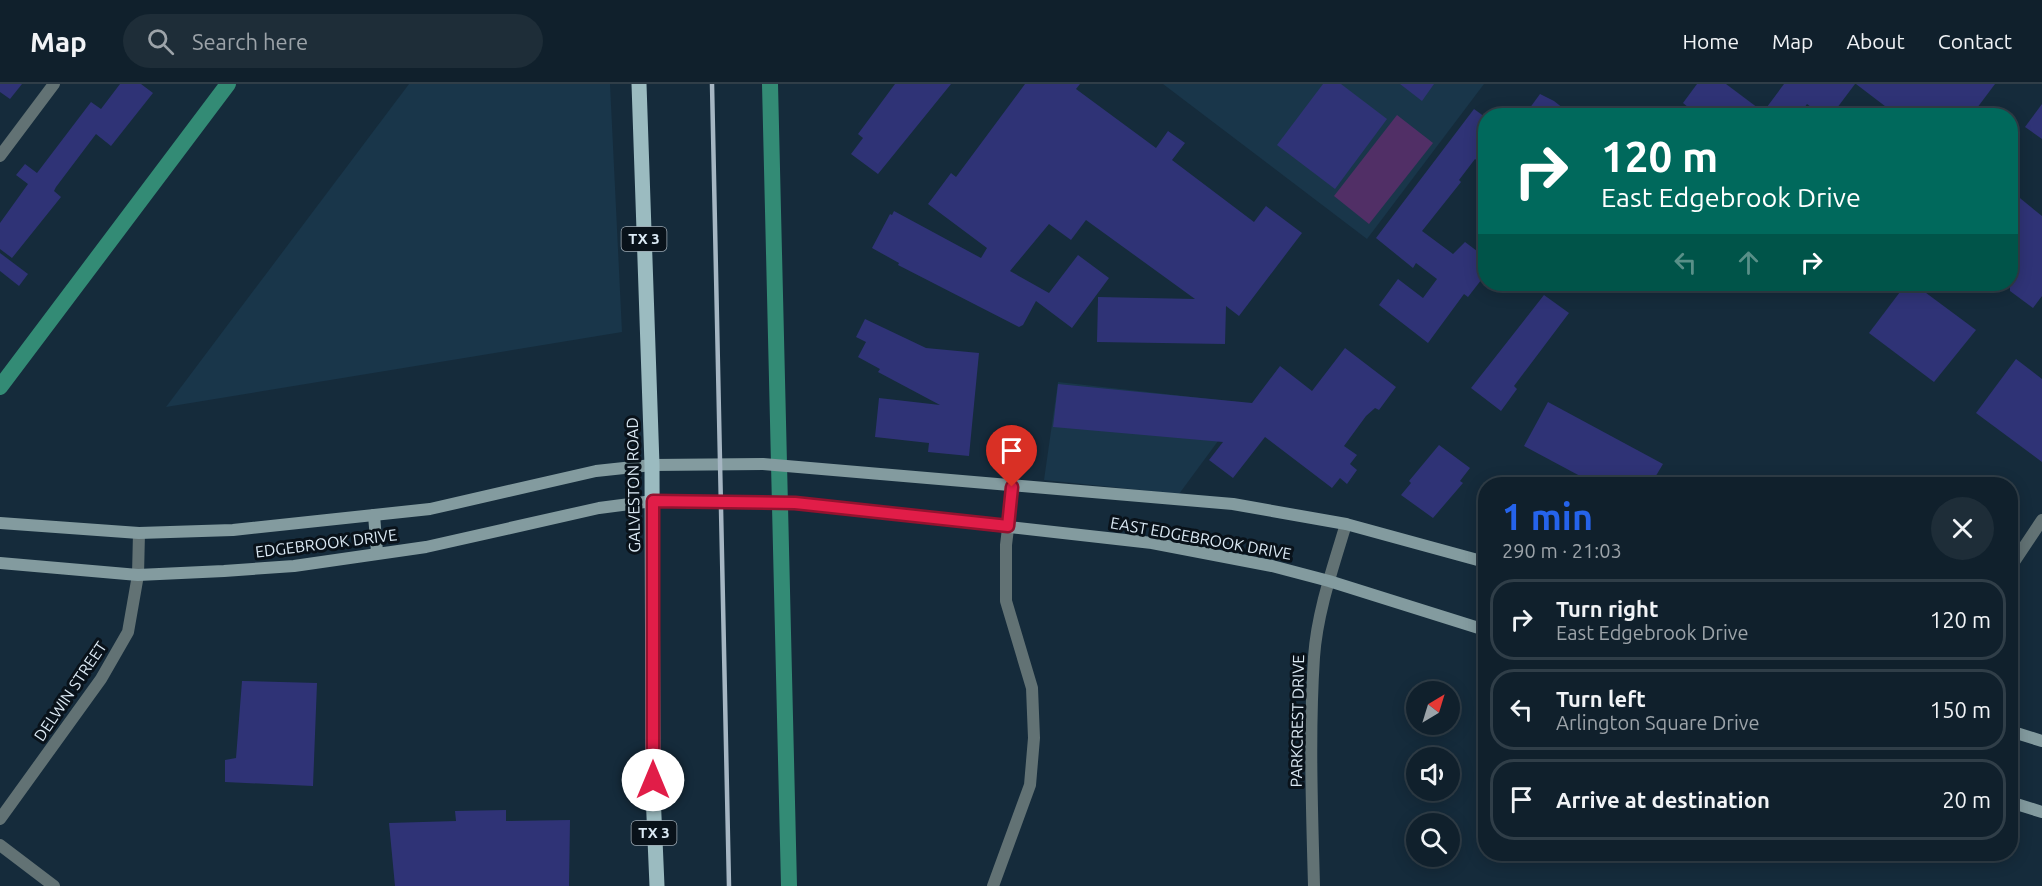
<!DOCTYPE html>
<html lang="en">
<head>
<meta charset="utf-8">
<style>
  body { margin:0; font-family:Ubuntu,sans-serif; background:#1e2d38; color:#f1f3f6; height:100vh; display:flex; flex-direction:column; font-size:22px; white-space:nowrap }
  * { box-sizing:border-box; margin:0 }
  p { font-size:20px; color:#9ca3a9 }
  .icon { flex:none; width:33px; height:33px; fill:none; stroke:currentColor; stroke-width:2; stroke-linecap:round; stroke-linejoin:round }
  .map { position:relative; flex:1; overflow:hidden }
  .sheet { position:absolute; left:1478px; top:393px; width:540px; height:384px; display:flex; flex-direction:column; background:#10202c; border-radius:24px; box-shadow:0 3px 15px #0003,0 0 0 2px #303e48 }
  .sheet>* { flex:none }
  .hud { position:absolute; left:1478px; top:24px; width:540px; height:183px; border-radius:24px; box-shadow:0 3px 15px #0003,0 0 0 2px #303e48; background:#00695c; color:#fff; overflow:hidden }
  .needle { width:39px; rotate:38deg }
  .tools { position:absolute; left:1406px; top:597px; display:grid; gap:12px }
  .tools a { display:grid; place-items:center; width:54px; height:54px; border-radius:50%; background:#10202c; box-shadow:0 3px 15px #0003,0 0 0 2px #303e48; font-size:30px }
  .pin { position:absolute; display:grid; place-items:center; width:51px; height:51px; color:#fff; margin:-62px -26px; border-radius:50% 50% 50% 0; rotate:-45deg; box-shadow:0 0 6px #0007 }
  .pin .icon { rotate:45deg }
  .me { position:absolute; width:66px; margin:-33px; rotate:0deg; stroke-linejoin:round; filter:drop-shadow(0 0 4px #0008) }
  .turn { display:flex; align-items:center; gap:21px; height:126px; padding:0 24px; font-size:27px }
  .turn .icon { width:78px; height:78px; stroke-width:2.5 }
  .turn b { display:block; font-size:42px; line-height:51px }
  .lanes { display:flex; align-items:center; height:57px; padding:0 24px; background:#0003; justify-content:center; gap:30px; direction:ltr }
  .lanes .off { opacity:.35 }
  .round { display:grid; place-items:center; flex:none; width:63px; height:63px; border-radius:32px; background:#1e2d38 }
  .head { display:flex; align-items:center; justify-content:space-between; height:102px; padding:0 24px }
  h1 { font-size:36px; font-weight:700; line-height:45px; color:#2563eb }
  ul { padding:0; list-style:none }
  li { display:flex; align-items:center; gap:18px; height:81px; margin:0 12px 9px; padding:0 12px; border:3px solid #303e48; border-radius:24px }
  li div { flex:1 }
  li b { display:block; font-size:22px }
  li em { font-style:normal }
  header { display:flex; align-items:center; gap:36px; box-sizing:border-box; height:84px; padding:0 30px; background:#10202c; border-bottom:2px solid #303e48 }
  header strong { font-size:28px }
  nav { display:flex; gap:33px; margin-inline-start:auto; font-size:21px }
  .search { width:420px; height:54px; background:#1e2d38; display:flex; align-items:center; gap:15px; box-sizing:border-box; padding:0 21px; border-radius:33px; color:#9ca3a9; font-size:22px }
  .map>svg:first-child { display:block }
</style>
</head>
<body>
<header>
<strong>Map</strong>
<div class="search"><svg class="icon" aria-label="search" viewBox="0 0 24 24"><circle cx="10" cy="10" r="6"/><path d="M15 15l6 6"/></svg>Search here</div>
<nav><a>Home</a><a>Map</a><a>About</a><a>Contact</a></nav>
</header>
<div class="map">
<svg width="2042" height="802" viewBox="0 0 2042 802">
  <rect width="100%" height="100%" fill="#152b3b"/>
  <g fill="#19364a">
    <polygon points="409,0 610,0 622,248 166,323"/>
    <polygon points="1163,0 1484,0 1367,155"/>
    <polygon points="1058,298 1246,319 1179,410 1044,396"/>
  </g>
  <polygon fill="#512f66" points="1397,31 1433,59 1369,140 1334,112"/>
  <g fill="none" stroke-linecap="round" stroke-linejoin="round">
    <g stroke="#338b75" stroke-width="16">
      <polyline points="770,0 789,802"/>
      <polyline points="0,303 228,0"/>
    </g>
  </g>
  <g fill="#2f3376">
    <polygon points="0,0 22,0 10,15 0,8"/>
    <polygon points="120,0 141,0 153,9 111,62 96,50 56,103 54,107 61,113 12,174 0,165 0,139 28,100 16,91 25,80 37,89 91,18 101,25"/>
    <polygon points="895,0 951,0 878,90 851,70 863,54 858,50"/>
    <polygon points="1025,0 1080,0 1076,5 1156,64 1168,47 1185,59 1172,76 1254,138 1266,122 1302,149 1239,232 1226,222 1225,260 1097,258 1098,213 1195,215 1086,136 1071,156 1049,140 1010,187 1049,209 1078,171 1109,194 1072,244 1036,217 1023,241 1019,243 898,181 899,179 872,164 890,130 892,131 894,127 981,174 987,164 928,120 951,89 956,93"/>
    <polygon points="1323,0 1341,0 1387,35 1335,105 1277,61"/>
    <polygon points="1400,0 1434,0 1422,17"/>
    <polygon points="1697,0 1726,0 1758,24 1753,32 1699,32 1683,19"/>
    <polygon points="1784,0 1855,0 1831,32 1823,32 1807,20 1798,32 1761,31"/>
    <polygon points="1856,0 1995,0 1971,32 1898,32"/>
    <polygon points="1540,10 1554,17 1573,32 1524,32"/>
    <polygon points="2042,20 2042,55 2025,43"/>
    <polygon points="1474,25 1485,33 1485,82 1475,75 1459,96 1461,98 1422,147 1453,170 1465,158 1485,173 1485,191 1468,213 1464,210 1428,259 1379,221 1398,195 1423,214 1437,195 1416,179 1413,184 1376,154"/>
    <polygon points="2010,106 2042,132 2042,212 2033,224 2010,207"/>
    <polygon points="0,169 28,190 19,202 0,187"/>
    <polygon points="1906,200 1914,200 1976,246 1934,298 1869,249"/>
    <polygon points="1544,211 1569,229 1514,302 1517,305 1501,327 1471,304"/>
    <polygon points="865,235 926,264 979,269 969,372 928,368 929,359 875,353 879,314 940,321 878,288 880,285 858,273 866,258 856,253"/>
    <polygon points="1345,264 1396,303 1379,326 1375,324 1366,332 1344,362 1357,371 1350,380 1357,386 1347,400 1340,394 1332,404 1265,353 1233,394 1209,376 1223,358 1053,343 1058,300 1252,319 1280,282 1312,307"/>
    <polygon points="2016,275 2042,295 2042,378 1976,329"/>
    <polygon points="1548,318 1663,380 1651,400 1595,400 1524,362"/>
    <polygon points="1439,361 1470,384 1460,397 1463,399 1433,434 1401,411 1411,399 1409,397"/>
    <polygon points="242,597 317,599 313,702 225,698 225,676 236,674"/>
    <polygon points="506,726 506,737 570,736 569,802 395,802 389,739 456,737 455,727"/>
  </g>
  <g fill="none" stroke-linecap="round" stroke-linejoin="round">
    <g stroke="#627274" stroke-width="12">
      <polyline points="0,72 54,0"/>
      <polyline points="2010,484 2042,436"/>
      <polyline points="0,735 101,595 128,548 138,491 139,449"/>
      <polyline points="0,761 54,802"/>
      <polyline points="993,802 1030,701 1034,654 1032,604 1006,517 1006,461 1013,403"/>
      <path d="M1314 802C1312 726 1309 649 1314 573 1317 529 1333 483 1346 440"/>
    </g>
    <g stroke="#839b9f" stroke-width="12">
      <polyline points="374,431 377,468"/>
      <polyline points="0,439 139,449 233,446 430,425 596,387 652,381 763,380 1233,420 1346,440 1485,478"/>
      <polyline points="0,479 138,491 224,487 294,482 426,463 599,424 653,417 795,419 1152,459 1272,482 1329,497 1485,546"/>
      <polyline points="2010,647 2042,657"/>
      <polyline points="2010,718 2042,728"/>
    </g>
    <polyline stroke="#9bbbc0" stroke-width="15" points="639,0 652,381 653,709 657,802"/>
    <polyline stroke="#a6b6c3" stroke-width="4.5" points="712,0 729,802"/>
  </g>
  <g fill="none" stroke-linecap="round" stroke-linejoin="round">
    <defs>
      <polyline id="route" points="653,696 653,417 795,419 1008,442 1012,403"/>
    </defs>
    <use href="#route" stroke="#92132f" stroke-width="15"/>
    <use href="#route" stroke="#e11d48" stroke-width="10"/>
  </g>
  <g text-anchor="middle" stroke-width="6" stroke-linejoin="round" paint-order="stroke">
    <g fill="#09121a" stroke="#9da9b3" stroke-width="1.5">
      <rect x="621.5" y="143" width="45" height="24" rx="4.5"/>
      <rect x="631.5" y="737" width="45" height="24" rx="4.5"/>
    </g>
    <g font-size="15" font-weight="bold" fill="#dceaf5">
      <text x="644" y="160">TX 3</text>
      <text x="654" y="754">TX 3</text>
    </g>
    <g font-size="16" fill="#dceaf5" stroke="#09121a">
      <text transform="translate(633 401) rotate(-91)" y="6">GALVESTON ROAD</text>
      <text transform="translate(1201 454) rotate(10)" y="6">EAST EDGEBROOK DRIVE</text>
      <text transform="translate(326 459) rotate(-7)" y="6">EDGEBROOK DRIVE</text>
      <text transform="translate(70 607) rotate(-56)" y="6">DELWIN STREET</text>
      <text transform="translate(1297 637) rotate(-89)" y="6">PARKCREST DRIVE</text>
    </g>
  </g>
</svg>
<div class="tools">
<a><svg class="needle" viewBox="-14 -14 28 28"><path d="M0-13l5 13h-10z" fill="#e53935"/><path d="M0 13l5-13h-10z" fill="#9ca3a9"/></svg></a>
<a><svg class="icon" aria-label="sound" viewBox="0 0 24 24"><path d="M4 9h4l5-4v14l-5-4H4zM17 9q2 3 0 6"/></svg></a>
<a><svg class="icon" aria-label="search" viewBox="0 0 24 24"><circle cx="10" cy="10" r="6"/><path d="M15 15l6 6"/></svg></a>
</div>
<div class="pin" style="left:1012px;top:403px;background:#d93025"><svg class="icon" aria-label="arrive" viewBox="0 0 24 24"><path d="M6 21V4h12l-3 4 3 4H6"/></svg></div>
<svg class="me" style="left:653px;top:696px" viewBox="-20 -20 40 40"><circle r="19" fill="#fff"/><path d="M0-13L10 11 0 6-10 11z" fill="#e11d48"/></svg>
<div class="hud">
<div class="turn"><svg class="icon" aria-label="right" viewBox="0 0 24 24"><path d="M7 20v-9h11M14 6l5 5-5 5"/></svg><div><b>120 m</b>East Edgebrook Drive</div></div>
<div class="lanes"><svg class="icon off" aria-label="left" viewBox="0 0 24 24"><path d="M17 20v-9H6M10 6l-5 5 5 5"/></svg><svg class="icon off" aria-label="ahead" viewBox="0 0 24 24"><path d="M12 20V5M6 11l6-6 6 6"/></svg><svg class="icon" aria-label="right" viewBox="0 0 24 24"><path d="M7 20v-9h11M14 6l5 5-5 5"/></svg></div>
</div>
<section class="sheet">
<div class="head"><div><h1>1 min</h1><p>290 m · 21:03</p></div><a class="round"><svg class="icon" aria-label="close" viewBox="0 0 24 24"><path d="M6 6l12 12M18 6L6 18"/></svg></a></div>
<ul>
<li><svg class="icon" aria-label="right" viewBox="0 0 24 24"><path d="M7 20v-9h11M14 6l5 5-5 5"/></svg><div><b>Turn right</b><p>East Edgebrook Drive</p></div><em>120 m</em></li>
<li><svg class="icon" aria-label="left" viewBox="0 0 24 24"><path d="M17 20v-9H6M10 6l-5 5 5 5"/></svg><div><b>Turn left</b><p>Arlington Square Drive</p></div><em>150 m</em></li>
<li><svg class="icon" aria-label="arrive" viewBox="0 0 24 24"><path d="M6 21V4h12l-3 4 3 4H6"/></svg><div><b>Arrive at destination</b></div><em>20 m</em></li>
</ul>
</section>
</div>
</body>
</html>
